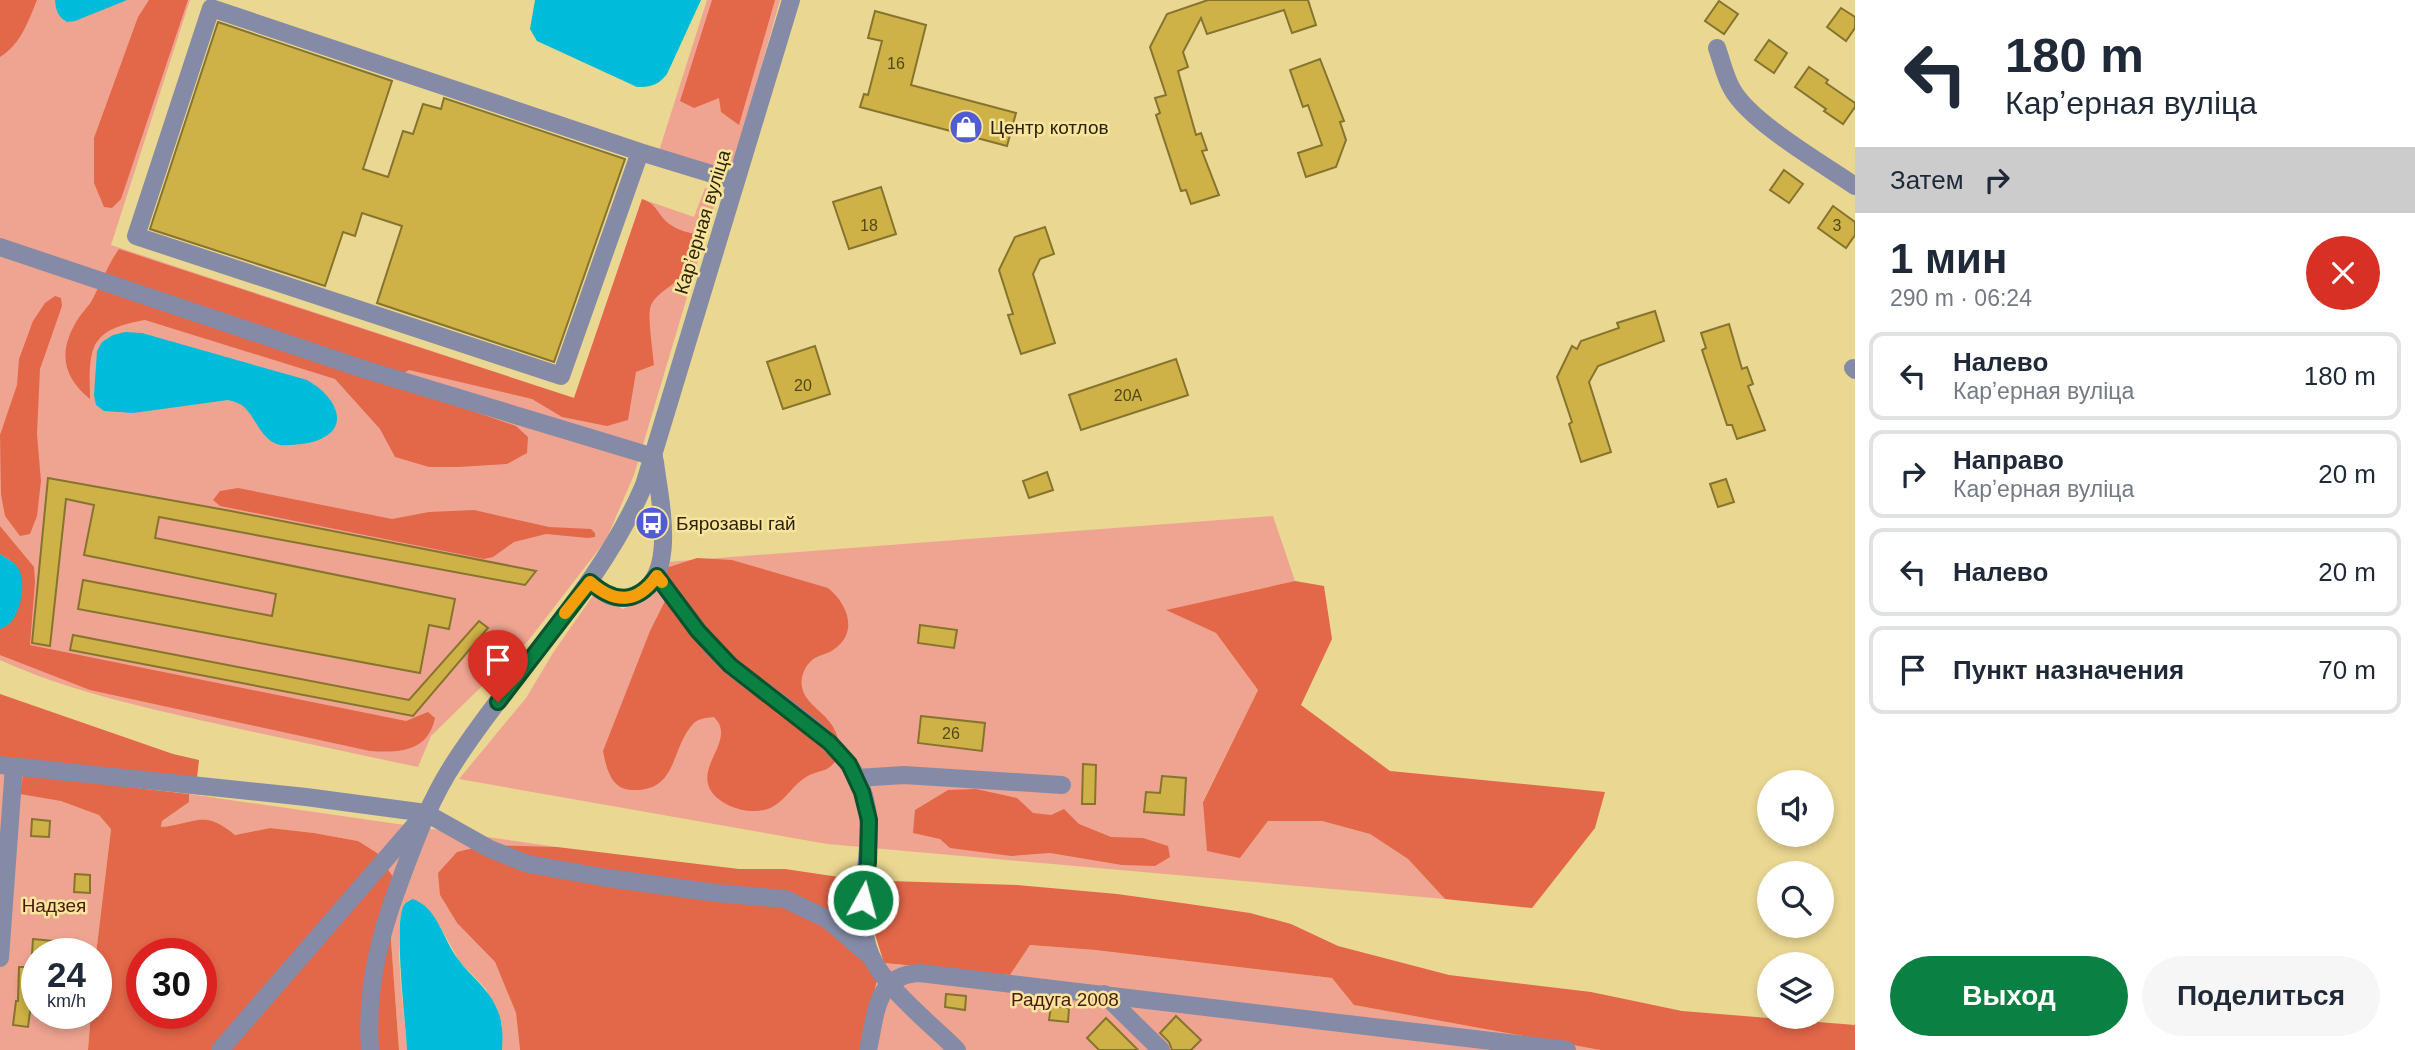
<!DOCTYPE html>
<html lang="ru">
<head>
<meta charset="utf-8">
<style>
  body { margin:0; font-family:Helvetica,sans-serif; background:#f6f6f7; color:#1f2937; height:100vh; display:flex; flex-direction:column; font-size:26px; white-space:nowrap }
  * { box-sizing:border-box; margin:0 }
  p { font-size:23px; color:#747a83 }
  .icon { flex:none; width:38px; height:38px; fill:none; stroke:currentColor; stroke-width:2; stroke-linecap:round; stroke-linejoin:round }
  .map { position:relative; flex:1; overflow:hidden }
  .sheet { display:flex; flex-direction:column; background:#fff; width:560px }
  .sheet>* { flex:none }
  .top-card { background:#fff; color:#1f2937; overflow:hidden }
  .controls { position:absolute; left:1757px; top:770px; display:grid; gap:14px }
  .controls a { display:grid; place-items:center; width:77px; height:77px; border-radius:50%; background:#fff; box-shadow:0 4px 10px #0003; font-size:35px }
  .speed { position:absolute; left:21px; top:938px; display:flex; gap:14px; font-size:35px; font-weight:700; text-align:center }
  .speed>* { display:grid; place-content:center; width:91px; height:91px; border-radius:50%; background:#fff; box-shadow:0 4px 10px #0003; line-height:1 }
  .speed small { font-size:18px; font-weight:400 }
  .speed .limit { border:10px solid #d22; background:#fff; color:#111 }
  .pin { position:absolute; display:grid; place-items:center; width:60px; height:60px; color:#fff; margin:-72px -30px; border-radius:50% 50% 50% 0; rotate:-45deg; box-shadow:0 0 7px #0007 }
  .pin .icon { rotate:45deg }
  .me { position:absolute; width:77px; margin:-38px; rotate:7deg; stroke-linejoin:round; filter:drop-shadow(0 0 5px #0008) }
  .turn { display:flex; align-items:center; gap:24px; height:147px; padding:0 35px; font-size:32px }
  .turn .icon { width:91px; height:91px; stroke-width:2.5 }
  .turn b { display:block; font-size:49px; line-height:60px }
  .then { display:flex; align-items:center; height:66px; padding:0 35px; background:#0003; gap:14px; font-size:26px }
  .round { display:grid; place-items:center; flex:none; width:74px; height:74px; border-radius:37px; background:#f6f6f7 }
  .head { display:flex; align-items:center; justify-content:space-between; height:119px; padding:0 35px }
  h1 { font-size:42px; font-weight:600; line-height:52px }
  .button { display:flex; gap:14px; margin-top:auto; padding:14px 35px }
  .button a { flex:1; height:80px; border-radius:42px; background:#0b8043; color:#fff; font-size:28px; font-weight:600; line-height:80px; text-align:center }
  .button a+a { background:#f6f6f7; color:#1f2937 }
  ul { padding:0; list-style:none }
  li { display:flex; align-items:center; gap:21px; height:88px; margin:0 14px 10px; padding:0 21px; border:4px solid #e0e1e3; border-radius:14px }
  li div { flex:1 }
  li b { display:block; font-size:26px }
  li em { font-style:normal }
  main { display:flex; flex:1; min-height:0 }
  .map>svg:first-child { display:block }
</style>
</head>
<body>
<main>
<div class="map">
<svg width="1855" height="1050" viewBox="0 0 1855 1050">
  <rect width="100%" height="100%" fill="#ead791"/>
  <g fill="#efa491">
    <path d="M0 0H190L111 245 574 398 642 199 694 217 705 188 718 193 634 475 606 540 528 641 431 736 418 767C346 752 275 737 204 721 134 705 66 690 0 660Z"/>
    <polygon points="707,0 780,0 735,161 730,167 723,170 659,151"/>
    <polygon points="1273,516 1295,581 1167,610 1216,633 1258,690 1203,801 1240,858 1268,821 1322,821 1370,834 1408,859 1445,899 827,844 459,779 526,698 553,653 594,594 623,609 653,595 666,562"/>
    <polygon points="0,757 151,773 111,829 96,954 37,954 37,1013 91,1013 88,1050 0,1050"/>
    <path d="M189 794 557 847 486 845 440 895 457 923 495 962 516 1013 520 1050H502V1024L486 989 460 962 439 925 404 904C392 935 405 1013 407 1050H399L391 940 393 877 358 841 314 833 270 828 235 835C202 808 196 824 161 827L162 821 188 802Z"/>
    <polygon points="1030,945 1095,950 1332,978 1355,1005 1600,1050 861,1050 877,980 884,963 1010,975"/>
  </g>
  <g fill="#e36749" fill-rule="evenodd">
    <path d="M0 0H37C28 22 21 44 0 57Z"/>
    <polygon points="149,0 188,0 121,199 112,208 104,207 94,183 94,138 138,17"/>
    <polygon points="712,0 775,0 739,125 721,112 719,98 694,108 680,101"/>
    <path d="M642 199C655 204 655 208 663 218 670 227 684 232 695 234 707 280 654 285 650 309 648 320 653 352 654 365L636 372 628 420 607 426 562 417 532 399 409 370 389 382 516 426 528 437 527 453 507 464 458 467H429L395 457 380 429 335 379 145 320C89 330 89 346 90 399 64 378 58 354 75 324 79 316 86 309 91 302 101 284 107 266 119 249L574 398Z"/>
    <polygon points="55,296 61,298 62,306 40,369 37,434 41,481 37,516 30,534 20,536 5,516 1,494 0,435 17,385 19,359 33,321 45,303"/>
    <polygon points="238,488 392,519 429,512 474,510 549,527 591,529 595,533 595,537 588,538 546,534 514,542 493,557 484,559 220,506 213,500 220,491"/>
    <path d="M0 526 34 567 35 582 30 645 406 721 428 712 435 718C428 752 399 753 370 751L90 690 0 655V629C21 618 28 583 14 564 11 560 4 557 0 554Z"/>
    <path d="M697 558 732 560 828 588C848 604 859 633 833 650 826 655 816 655 810 662 804 668 800 679 802 687 805 702 819 709 828 720 837 730 839 741 840 755 827 775 822 768 806 777 793 785 787 798 774 806 756 817 723 809 711 791 695 765 737 740 714 717 706 718 700 718 694 723 670 747 679 792 632 790 611 790 606 767 603 751L650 631 665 601 663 578 666 568Z"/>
    <polygon points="1295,581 1324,586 1332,639 1301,705 1390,771 1605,792 1595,828 1532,908 1445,899 1408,859 1370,834 1322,821 1268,821 1240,858 1207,851 1203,802 1258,690 1216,633 1166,610"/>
    <polygon points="0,694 173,754 199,760 197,778 0,757"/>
    <path d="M23 775 189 794V802L162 821 161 827C197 824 202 808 235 835L270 828 314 833 358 841 377 853 393 877 391 940 399 1050H88L91 1013H96V954L111 829 99 815 61 801 20 794ZM142 954H201V1013H142Z"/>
    <polygon points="976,789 1017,798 1033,813 1051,815 1064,809 1079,824 1111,837 1143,838 1168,846 1170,857 1155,866 1122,865 1050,853 1011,856 950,848 940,839 913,833 915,810 948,790"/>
    <polygon points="486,845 557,847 739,869 785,869 839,877 855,884 854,927 877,980 861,1050 520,1050 516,1013 495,962 457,923 440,895 438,873 457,852"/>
    <polygon points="889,881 1017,885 1117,894 1189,904 1250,913 1291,924 1338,946 1449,975 1591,992 1682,1011 1855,1025 1855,1050 1600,1050 1354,1005 1332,978 1095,950 1030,945 1010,975 884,963 872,925 872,892"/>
  </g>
  <g fill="#00bcda">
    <path d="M55 0H127L75 21 67 22C57 16 56 10 55 0Z"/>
    <path d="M535 0H701L667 74C658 85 652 87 637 87L537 41 530 29Z"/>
    <path d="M125 332 142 333 307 380C339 398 354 433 308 443 299 444 289 446 280 445 260 440 257 418 243 406 239 403 233 401 228 400L133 413 104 411 96 405 94 395 97 351 102 342 113 335Z"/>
    <path d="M0 554C6 559 14 561 18 568 27 581 21 612 10 623 9 625 2 628 0 629Z"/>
    <path d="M413 899C438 908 443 940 458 959 470 976 488 988 496 1007 503 1021 503 1035 502 1050H407C406 1025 393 921 404 905 406 902 409 901 413 899Z"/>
  </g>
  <g fill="#ceb247" stroke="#86742e" stroke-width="2">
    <polygon points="1208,0 1308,0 1316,25 1292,33 1284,10 1207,34 1201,18 1183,52 1188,67 1178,71 1196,135 1201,133 1207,150 1202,151 1219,195 1191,204 1186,190 1181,191 1156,115 1160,113 1155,98 1166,95 1150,47 1167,14"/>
    <polygon points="1719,1 1738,14 1724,34 1705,21"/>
    <polygon points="1841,8 1855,17 1855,28 1846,41 1827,27"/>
    <polygon points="875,11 926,25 911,85 1016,113 1007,146 860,107 864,94 868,95 882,41 868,38"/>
    <polygon points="218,22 392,81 363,169 388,177 403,131 413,134 423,104 441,109 444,98 625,159 554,362 377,303 402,226 362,213 355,236 343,232 325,286 150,229"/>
    <polygon points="1769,40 1787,53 1774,73 1755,60"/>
    <polygon points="1320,59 1344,121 1340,122 1346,140 1336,167 1306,177 1298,153 1322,145 1308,105 1303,107 1290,70"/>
    <polygon points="1809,67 1828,80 1826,83 1855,103 1855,107 1843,124 1824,111 1826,109 1795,87"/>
    <polygon points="1784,170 1803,184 1789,203 1770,190"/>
    <polygon points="881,187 896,234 849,249 833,202"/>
    <polygon points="1833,206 1855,222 1855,235 1846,248 1818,228"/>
    <polygon points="1045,227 1054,254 1040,259 1033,274 1055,343 1021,354 1008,315 1013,314 999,270 1015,237"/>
    <polygon points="1655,311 1664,341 1598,366 1589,382 1611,452 1581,462 1569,424 1572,422 1557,377 1572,346 1577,349 1581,341 1619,328 1617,323"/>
    <polygon points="1729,324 1742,369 1747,367 1753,384 1748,386 1765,430 1737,439 1732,425 1727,425 1702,350 1706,348 1701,333"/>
    <polygon points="815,346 830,394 783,409 767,362"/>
    <polygon points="1176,359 1188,395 1081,430 1069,395"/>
    <polygon points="1047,472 1053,490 1029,498 1023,481"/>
    <polygon points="48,478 231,511 536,571 525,585 159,517 155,538 455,599 449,629 429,625 420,673 78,609 83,580 272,616 276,594 84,555 94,505 66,499 50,646 32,643"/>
    <polygon points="1726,479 1734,502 1718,507 1710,484"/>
    <polygon points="479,621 488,628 413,716 70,650 73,635 409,700"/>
    <polygon points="920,625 957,630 954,648 918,643"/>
    <polygon points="921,716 985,723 982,751 918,743"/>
    <polygon points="1083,764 1096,765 1095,804 1082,804"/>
    <polygon points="1162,776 1186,778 1184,815 1144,812 1146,792 1160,793"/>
    <polygon points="32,819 50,821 49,837 31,836"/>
    <polygon points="75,874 90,875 90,893 74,892"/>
    <polygon points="33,939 63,942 63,954 32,954"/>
    <polygon points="19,967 36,967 28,1027 13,1025 16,1001 18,1001"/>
    <polygon points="946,994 966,996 965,1010 945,1007"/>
    <polygon points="1051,1006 1069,1008 1068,1022 1049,1020"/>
    <polygon points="1176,1016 1201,1040 1191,1050 1172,1050 1169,1042 1160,1033"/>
    <polygon points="1106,1018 1138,1050 1099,1050 1087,1038"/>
  </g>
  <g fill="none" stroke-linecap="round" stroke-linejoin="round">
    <g stroke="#858ba6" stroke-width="18">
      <path d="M1717 48C1722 62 1725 77 1732 89 1750 122 1823 164 1855 186"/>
      <polyline points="640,152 561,376 136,236 211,8 640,152 735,181"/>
      <polyline points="0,247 363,369 654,457"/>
      <polyline points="1853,368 1855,370"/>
      <path d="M657 576C680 606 702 640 731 666 767 696 833 735 855 774 889 834 846 897 871 956 885 988 932 1025 957 1050"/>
      <path d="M590 581C603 594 615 602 633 596 680 581 659 498 655 462"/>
      <polyline points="0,765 306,797 426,813 490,849 528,864 607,878 716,893 785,899 827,919 872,958"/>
      <polyline points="857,778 904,775 1062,785"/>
      <polyline points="0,958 14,766"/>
      <polyline points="1104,994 1161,1050"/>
      <polyline points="220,1050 416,824"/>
      <path d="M370 1050C366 992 378 939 399 884 415 841 430 799 456 760 517 666 600 588 644 485L791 0"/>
      <path d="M868 1050C876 1015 875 975 919 973L1567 1050"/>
    </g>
  </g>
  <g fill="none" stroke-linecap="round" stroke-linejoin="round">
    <defs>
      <path id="route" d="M498 702 590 582C615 604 637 604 657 576L698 631 730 665 830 743 849 764 862 792 869 820 868 862 863 900"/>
    </defs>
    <use href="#route" stroke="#07532c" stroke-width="18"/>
    <use href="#route" stroke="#0b8043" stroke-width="12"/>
    <path stroke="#f59e0b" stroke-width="12" d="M565 613 590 582C615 604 637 604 657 576L662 582"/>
  </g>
  <defs>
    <symbol id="shop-disc" viewBox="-11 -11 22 22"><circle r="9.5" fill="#515bd2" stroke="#f8e49d"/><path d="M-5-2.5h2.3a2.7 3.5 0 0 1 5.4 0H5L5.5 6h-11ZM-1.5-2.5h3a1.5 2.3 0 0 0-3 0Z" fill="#fff"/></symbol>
    <symbol id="bus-disc" viewBox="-11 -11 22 22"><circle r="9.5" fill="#515bd2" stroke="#f8e49d"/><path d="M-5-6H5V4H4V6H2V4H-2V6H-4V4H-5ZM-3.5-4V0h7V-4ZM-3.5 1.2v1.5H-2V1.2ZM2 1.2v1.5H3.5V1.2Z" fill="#fff"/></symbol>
  </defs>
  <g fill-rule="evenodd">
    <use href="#shop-disc" x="947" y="108" width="38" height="38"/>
    <use href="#bus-disc" x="633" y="504" width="38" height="38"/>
  </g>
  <g text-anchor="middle" stroke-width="5" stroke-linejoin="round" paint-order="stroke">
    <g font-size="16" fill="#544817">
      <text x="896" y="69">16</text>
      <text x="869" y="231">18</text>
      <text x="1837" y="231">3</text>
      <text x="803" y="391">20</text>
      <text x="1128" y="401">20А</text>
      <text x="951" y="739">26</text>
    </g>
    <g font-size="19" fill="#2c2407" stroke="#f8e49d" text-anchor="start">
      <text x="990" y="134">Центр котлов</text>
      <text x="676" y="530">Бярозавы гай</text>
    </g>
    <g font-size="19" fill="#2c2407" stroke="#f8e49d">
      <text transform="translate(702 222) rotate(-73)" y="7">Карʼерная вуліца</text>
    </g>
    <g font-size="19" fill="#4b1a0f" stroke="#f8e49d">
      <text x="54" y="912">Надзея</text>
      <text x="1065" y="1006">Радуга 2008</text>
    </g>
  </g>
</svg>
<div class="controls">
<a><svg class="icon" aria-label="sound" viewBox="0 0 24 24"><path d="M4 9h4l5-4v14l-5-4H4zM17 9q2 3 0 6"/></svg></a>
<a><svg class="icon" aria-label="search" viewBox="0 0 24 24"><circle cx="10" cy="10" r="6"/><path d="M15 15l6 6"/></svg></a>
<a><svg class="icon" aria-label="layers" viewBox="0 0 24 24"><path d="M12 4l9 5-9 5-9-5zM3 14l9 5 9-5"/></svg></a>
</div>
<div class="speed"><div>24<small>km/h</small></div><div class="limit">30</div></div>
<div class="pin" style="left:498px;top:702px;background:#d93025"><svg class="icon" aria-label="arrive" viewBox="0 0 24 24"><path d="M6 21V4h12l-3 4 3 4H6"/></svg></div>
<svg class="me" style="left:863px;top:900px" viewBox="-20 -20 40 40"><circle r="17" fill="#0b8043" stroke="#fff" stroke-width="3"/><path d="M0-11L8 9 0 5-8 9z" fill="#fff"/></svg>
</div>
<section class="sheet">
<div class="top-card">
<div class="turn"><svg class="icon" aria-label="left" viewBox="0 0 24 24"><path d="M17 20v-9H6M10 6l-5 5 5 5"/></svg><div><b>180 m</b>Карʼерная вуліца</div></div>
<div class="then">Затем<svg class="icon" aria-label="right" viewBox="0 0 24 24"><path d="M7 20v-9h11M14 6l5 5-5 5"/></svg></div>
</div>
<div class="head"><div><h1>1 мин</h1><p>290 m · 06:24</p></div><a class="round" style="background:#d93025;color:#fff"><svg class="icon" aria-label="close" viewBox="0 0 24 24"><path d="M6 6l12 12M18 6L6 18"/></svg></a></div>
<ul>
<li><svg class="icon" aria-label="left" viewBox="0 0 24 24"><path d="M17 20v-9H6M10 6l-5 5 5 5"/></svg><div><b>Налево</b><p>Карʼерная вуліца</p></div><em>180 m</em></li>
<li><svg class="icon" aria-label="right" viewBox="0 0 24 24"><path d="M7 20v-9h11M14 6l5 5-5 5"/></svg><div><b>Направо</b><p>Карʼерная вуліца</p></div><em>20 m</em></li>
<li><svg class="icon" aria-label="left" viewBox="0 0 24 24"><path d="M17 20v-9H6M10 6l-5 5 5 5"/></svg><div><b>Налево</b></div><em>20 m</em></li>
<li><svg class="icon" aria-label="arrive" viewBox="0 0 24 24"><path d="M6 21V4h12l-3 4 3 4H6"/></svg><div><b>Пункт назначения</b></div><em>70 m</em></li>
</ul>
<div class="button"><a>Выход</a><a>Поделиться</a></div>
</section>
</main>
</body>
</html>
